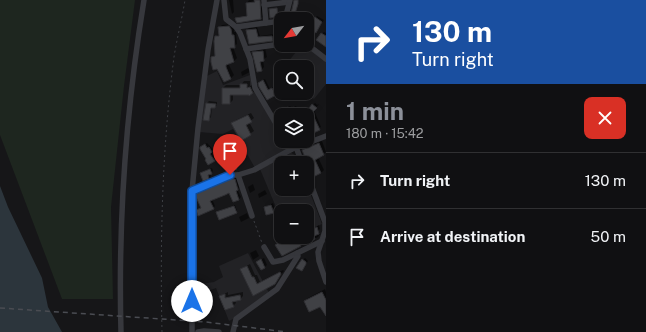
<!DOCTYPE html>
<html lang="en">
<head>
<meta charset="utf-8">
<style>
  body { margin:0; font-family:"Public Sans",sans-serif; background:#19191b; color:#f1f3f6; height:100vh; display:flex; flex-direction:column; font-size:15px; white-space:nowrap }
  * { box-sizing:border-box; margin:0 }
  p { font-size:13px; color:#9c9d9f }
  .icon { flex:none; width:22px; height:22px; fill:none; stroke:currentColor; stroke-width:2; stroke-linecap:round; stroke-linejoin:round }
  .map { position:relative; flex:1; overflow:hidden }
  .sheet { display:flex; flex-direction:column; background:#101012; width:320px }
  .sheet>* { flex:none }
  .top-card { background:#1a4fa0; color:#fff; overflow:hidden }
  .needle { width:26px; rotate:239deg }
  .fabs { position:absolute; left:274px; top:12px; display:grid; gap:8px }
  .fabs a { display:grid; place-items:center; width:40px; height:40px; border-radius:8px; background:#101012; box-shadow:0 4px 16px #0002,0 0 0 1px #303032; font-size:20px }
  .pin { position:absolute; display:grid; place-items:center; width:34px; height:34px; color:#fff; margin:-41px -17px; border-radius:50% 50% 50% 0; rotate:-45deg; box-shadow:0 0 4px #0007 }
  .pin .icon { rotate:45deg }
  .me { position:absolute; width:44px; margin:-22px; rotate:0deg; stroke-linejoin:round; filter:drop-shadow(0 0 3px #0008) }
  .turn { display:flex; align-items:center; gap:14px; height:84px; padding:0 20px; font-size:18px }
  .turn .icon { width:52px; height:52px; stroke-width:2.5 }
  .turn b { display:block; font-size:28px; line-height:34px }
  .round { display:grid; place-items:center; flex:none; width:42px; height:42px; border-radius:8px; background:#19191b }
  .summary { display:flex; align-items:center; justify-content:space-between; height:68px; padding:0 20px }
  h1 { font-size:24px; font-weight:700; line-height:30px; color:#8c9099 }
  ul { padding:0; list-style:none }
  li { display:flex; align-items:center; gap:12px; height:56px; padding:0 20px; border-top:1px solid #303032 }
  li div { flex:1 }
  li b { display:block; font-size:15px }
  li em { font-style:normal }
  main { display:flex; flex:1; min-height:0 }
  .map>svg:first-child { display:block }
</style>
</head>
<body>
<main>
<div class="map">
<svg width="326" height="332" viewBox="0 0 326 332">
  <rect width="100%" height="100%" fill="#161618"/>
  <g fill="#222225">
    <polygon points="300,47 313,51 326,61 326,84 314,99 307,92 307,67 284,67"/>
    <polygon points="217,71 223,85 250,75 253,90 281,136 281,141 284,141 289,149 255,168 233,129 223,134 199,132 207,76"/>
    <polygon points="291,153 295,155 299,163 281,163 281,189 307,189 307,185 322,224 307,231 307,211 281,211 281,219 260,169"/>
    <polygon points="248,253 269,293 233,319 229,321 216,288 194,296 194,285 214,282 223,277 219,266"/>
  </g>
  <polygon fill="#1e261f" points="0,0 135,0 124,86 111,207 113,299 62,299 0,135"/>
  <polygon fill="#2c353c" points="0,186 8,207 42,278 48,307 62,332 0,332"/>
  <g fill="#0007">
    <polygon points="229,0 233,0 234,12 232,14"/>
    <polygon points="249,0 261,0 263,17 261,18 237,19 238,17 248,15 247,3"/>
    <polygon points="317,16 324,20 318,29 315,18"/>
    <polygon points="232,24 234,26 234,32 236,32 237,44 233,47 237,58 234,61 228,63 234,75 231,78 212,58 215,55 216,37 219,33 219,28 222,25"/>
    <polygon points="257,27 260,36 274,34 274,38 272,40 250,43 247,30 249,28"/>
    <polygon points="277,27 278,31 274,32 274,28"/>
    <polygon points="324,32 326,33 326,45 322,34"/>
    <polygon points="265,48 267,57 263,60 264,67 261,70 253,53 256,50"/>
    <polygon points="248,68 250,72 242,76 241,72"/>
    <polygon points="265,79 270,89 273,87 276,93 267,99 261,81"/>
    <polygon points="244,81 250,81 250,86 254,84 256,89 253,93 233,94 233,100 230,103 223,88 226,85 241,85"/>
    <polygon points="209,101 217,102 217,105 215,107 212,107 211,117 209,119 205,119 207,103"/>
    <polygon points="315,103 317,105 319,104 314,110 321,127 307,135 307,115 281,115 282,111 290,106 292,108 296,106 301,114 312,108 311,107"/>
    <polygon points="251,113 254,118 249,122 254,131 242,139 232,124 236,120"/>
    <polygon points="322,141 326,152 318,157 324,170 321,173 303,150 306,147"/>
    <polygon points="207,143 213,149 212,151 216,158 214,160 207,158 204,145"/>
    <polygon points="236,161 239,166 230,170 228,166"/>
    <polygon points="212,168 213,171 210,174 211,176 209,178 201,173"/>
    <polygon points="232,178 237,178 240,187 237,189 241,197 239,199 234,201 230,192 212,199 215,206 213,208 197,210 202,207 197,194 199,192"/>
    <polygon points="253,184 255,190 250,193 248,187"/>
    <polygon points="265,190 267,194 259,198 258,194"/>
    <polygon points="273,203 275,210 273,212 265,207"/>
    <polygon points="235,205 237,211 236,212 217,212"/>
    <polygon points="247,213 249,218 241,222 239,217"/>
    <polygon points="319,225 320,229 313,235 320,234 318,237 310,241 309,239 303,242 301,245 282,255 276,245 287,237 289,237 291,240 296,237 307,237 307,232"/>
    <polygon points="256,250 259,256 253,260 250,253"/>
    <polygon points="264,258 267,265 262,269 260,260"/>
    <polygon points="305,258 308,261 304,268 303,260"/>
    <polygon points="250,264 255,275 257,275 260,282 283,270 284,271 274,283 254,295 241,269"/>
    <polygon points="325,289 326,292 326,314 320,305 305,301 308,298"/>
    <polygon points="228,292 228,295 243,292 243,296 240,299 235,300 236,303 233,306 220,296"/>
  </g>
  <g fill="#404145" stroke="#303034">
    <polygon points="254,0 260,0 261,19 237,23 236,21 235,18 247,16 246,3 255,2"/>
    <polygon points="294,0 298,0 298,4 294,17 290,18"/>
    <polygon points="277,8 278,17 270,18 269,9"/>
    <polygon points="315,17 322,22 316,33 308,27"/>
    <polygon points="229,26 231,29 232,35 234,35 235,48 230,48 234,62 226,65 226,67 231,79 224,82 217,69 213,70 211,62 211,57 215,56 214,41 215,36 219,36 218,27"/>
    <polygon points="256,29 258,37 272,36 273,41 249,44 246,30"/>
    <polygon points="321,33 326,36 326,47 316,40"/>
    <polygon points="263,51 264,61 260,62 262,71 257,72 252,52"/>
    <polygon points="263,80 268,90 272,88 276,95 267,100 259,87 258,83"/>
    <polygon points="240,84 247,84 247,88 250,87 253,93 249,96 249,95 230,95 230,104 222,104 222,88 240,88"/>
    <polygon points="206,103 216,104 215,108 211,108 209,121 203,120"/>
    <polygon points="312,104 317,108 312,113 320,130 307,136 307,115 276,115 275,114 288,107 290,110 294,107 299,115 307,111"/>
    <polygon points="248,115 252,122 246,125 251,135 241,141 231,123"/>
    <polygon points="319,143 324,155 315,160 321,173 313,177 302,150"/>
    <polygon points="205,144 207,148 209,147 212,152 210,154 215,161 208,165 205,160 206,159 200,149 200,147"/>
    <polygon points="233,162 237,169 230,171 227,166"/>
    <polygon points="210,169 212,174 208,175 209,179 203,181 200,173"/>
    <polygon points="230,179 235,179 238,190 236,191 239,200 233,202 229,193 225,195 210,201 214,209 198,216 196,210 201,208 196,197 196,194"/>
    <polygon points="271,205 274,213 266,215 264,207"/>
    <polygon points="234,206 237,213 219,220 216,212"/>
    <polygon points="317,227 319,234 314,236 315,239 309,242 308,240 300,244 301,246 282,256 275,245 286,238 288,242 297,237 307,237 307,232"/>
    <polygon points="261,259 265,268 261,270 256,262"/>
    <polygon points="302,259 306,262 306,264 302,271 296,268"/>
    <polygon points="247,266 252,277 254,277 257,284 280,272 281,274 275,284 253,296 240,269"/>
    <polygon points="322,292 326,300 326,316 320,307 309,312 304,301"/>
    <polygon points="225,294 225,298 240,295 241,300 232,302 234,307 225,310 219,296"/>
  </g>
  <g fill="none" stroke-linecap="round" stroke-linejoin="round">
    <g stroke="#3d3f44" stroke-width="1" stroke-dasharray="2 3" stroke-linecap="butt">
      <polyline points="254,221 262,243"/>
      <path d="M162 332C160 240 162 148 174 57 177 38 182 19 185 0"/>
    </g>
    <g stroke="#37383d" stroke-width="5.5">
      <polyline points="224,0 226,19 236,27 240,33 250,59 255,88 281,132"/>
      <polyline points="264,0 266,23"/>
      <polyline points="264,5 289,2"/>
      <polyline points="285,19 290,0"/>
      <polyline points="236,27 281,21"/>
      <polyline points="302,45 313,49 326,59"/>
      <polyline points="246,49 281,44"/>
      <polyline points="287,141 292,149"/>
      <polyline points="296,147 302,163"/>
      <polyline points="307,174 325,222 325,231 318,252 319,261 326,282"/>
      <polyline points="238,175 252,216"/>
      <polyline points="192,191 229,175 238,175 254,170 292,149 326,136"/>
      <polyline points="264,247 273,262 283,260 322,241"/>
      <path d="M121 332C118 221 126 110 144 0"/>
      <polyline points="192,332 192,191 198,128 208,50 217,0"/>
      <polyline points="198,332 204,331 219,332"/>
      <polyline points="233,332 236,319 277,289 298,256 297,253"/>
    </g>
    <polyline stroke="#4a4c52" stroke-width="1.5" stroke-dasharray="5 4" stroke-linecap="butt" points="0,308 206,322 287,332"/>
  </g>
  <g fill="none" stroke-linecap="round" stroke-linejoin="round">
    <defs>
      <polyline id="route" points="192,301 192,191 230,175"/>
    </defs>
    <use href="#route" stroke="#114b97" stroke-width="10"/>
    <use href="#route" stroke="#1a73e8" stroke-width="7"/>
  </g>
</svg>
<div class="fabs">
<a><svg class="needle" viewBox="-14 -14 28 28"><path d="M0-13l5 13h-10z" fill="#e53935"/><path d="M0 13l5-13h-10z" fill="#9c9d9f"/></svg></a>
<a><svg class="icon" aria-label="search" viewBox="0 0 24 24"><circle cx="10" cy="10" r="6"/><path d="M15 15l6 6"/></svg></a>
<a><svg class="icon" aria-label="layers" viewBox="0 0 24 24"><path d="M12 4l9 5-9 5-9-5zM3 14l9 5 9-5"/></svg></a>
<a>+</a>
<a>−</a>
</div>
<div class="pin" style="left:230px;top:175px;background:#d93025"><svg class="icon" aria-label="arrive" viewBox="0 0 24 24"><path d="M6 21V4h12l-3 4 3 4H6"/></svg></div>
<svg class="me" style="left:192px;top:301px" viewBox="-20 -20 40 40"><circle r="19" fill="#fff"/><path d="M0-13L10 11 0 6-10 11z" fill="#1a73e8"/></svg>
</div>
<section class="sheet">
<div class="top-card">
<div class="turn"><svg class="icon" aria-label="right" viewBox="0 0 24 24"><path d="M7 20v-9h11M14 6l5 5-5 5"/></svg><div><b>130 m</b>Turn right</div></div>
</div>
<div class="summary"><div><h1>1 min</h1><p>180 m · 15:42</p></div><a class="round" style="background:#d93025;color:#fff"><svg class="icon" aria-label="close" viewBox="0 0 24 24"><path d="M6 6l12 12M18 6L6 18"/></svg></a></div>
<ul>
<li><svg class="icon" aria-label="right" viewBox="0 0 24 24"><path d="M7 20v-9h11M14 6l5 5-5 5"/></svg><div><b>Turn right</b></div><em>130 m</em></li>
<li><svg class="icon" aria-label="arrive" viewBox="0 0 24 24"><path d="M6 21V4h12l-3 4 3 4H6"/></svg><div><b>Arrive at destination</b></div><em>50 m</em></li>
</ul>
</section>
</main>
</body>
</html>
